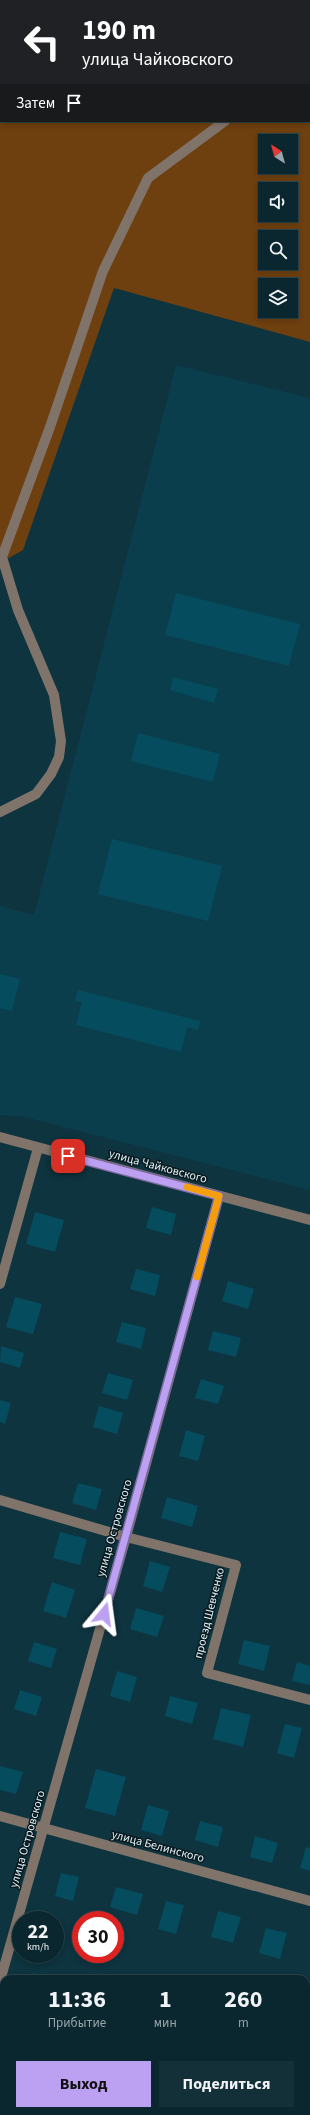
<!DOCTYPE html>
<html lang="ru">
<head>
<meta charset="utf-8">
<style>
  body { margin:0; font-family:"Source Sans 3",sans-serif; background:#132f37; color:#f1f3f6; height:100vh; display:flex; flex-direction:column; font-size:15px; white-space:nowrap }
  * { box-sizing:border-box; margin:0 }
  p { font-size:13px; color:#99a5aa }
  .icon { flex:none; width:22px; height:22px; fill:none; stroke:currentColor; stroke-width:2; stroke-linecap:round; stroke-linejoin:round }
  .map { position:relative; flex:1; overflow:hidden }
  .drawer { position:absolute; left:0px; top:1975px; width:310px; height:140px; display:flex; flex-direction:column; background:#0a272f; border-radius:12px 12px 0 0; box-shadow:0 2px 6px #0003,0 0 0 1px #2a444b }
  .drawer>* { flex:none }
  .hud { position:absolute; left:0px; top:0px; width:310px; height:122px; box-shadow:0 2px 6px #0003,0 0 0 1px #2a444b; background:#202124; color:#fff; overflow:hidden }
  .needle { width:26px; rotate:324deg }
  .tools { position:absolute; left:258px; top:134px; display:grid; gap:8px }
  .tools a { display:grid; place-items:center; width:40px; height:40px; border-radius:0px; background:#0a272f; box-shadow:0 2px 6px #0003,0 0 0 1px #2a444b; font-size:20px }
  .speed { position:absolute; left:12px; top:1911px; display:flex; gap:8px; font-size:20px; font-weight:700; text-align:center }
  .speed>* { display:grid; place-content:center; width:52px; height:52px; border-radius:50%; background:#0a272f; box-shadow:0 2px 6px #0003,0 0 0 1px #2a444b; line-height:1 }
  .speed small { font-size:10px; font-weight:400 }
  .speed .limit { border:6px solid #d22; background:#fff; color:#111 }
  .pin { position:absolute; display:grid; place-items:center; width:34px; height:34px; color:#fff; margin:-17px; border-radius:8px; box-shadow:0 2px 6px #0006 }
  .me { position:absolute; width:44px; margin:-22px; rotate:16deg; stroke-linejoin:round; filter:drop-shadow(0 0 3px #0008) }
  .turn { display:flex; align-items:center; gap:14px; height:84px; padding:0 16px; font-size:18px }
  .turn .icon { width:52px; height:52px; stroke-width:2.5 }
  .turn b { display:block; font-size:28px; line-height:34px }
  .then { display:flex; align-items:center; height:38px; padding:0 16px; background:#0003; gap:8px; font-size:15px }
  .eta { display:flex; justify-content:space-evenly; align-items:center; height:68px; text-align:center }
  .eta b { font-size:24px; font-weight:700; line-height:28px }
  .primary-button { display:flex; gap:8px; margin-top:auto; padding:8px 16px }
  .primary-button a { flex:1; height:46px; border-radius:0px; background:#bca0f2; color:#111; font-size:16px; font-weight:700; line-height:46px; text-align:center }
  .primary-button a+a { background:#132f37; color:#f1f3f6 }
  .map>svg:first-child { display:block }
</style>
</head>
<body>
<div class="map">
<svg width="310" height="2115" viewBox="0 0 310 2115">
  <rect width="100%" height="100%" fill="#0e343f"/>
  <polygon fill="#0a3e4c" points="176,365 310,398 310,1190 25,1117 0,1115 0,906 34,915"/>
  <path fill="#6e3f0f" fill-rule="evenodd" d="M0 0H310V342L114 288 23 550 0 563ZM1 1H309V121H1ZM265 141H291V167H265ZM265 189H291V215H265ZM265 237H291V263H265ZM265 285H291V311H265Z"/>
  <g fill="#054c5e">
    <polygon points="176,593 300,624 289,666 165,635"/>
    <polygon points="173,677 218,689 214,703 170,690"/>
    <polygon points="138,733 220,754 213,782 131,761"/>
    <polygon points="112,839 222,866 208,921 98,894"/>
    <polygon points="0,974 20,979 12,1011 0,1008"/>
    <polygon points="78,990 200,1021 198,1030 187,1027 181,1052 76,1025 82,1002 75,1001"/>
    <polygon points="152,1207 176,1214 171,1235 146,1228"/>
    <polygon points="35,1212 64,1220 55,1252 26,1244"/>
    <polygon points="136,1269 160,1275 155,1296 130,1289"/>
    <polygon points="228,1281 254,1289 248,1309 222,1301"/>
    <polygon points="15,1297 42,1304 33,1334 6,1327"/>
    <polygon points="122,1322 146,1328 141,1349 116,1342"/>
    <polygon points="213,1331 241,1338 236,1357 208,1350"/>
    <polygon points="1,1346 24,1353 20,1368 0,1362"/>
    <polygon points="108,1373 133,1380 127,1400 102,1393"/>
    <polygon points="201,1379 224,1386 218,1404 195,1398"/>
    <polygon points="0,1400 11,1403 5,1424 0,1422"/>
    <polygon points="99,1406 123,1413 117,1434 93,1427"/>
    <polygon points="186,1430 205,1436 198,1461 179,1456"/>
    <polygon points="78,1483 102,1489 96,1510 72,1503"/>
    <polygon points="167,1497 198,1506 192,1527 161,1518"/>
    <polygon points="60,1532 87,1539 80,1565 53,1558"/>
    <polygon points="150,1561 170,1567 162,1592 143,1586"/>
    <polygon points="52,1582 75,1590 66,1618 43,1611"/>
    <polygon points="136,1608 164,1616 157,1637 130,1629"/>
    <polygon points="244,1640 270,1646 264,1671 238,1664"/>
    <polygon points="34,1642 57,1649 51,1668 28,1661"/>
    <polygon points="297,1662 310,1666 310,1685 292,1681"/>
    <polygon points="117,1671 137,1677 130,1702 110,1696"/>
    <polygon points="20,1690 42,1697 36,1716 14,1709"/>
    <polygon points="170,1696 198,1703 192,1724 165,1716"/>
    <polygon points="221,1708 251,1715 243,1747 213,1739"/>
    <polygon points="285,1724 302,1728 294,1758 277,1753"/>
    <polygon points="0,1766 23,1772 16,1794 0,1790"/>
    <polygon points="96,1769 126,1777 115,1816 85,1808"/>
    <polygon points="148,1805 169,1811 162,1836 141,1830"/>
    <polygon points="200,1821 223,1827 218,1847 195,1840"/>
    <polygon points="255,1836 278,1843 272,1863 250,1857"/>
    <polygon points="306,1847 310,1848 310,1871 300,1868"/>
    <polygon points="61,1873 79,1877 73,1901 55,1896"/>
    <polygon points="116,1887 143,1894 137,1915 110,1907"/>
    <polygon points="166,1901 184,1905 176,1934 158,1929"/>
    <polygon points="218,1911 241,1917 233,1943 211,1937"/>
    <polygon points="266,1928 287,1933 280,1959 259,1953"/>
    <polygon points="33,1973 54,1979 31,1979"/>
    <polygon points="306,2051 310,2052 310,2077 306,2076"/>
    <polygon points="0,2110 17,2115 0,2115"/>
    <polygon points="248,2111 275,2111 274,2115 247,2115"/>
    <polygon points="302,2111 310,2113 310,2115 301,2115"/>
  </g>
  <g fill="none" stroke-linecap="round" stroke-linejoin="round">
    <g stroke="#80746a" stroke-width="10">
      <polyline points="309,60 310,59"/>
      <polyline points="0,812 36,794 51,774 59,757 61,741 54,695 18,610 2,557 50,427 103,271 148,178 225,121"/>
      <polyline points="0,1137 310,1220"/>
      <polyline points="0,1284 38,1148"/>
      <polyline points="0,1500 126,1537 236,1565 207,1673 310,1700"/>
      <polyline points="0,1816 310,1901"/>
      <polyline points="0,1981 126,1537 219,1196"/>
      <polyline points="0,2004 4,2005"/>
      <polyline points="306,2090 310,2091"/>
      <polyline points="142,2115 143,2111"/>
      <polyline points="289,2115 290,2111"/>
    </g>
  </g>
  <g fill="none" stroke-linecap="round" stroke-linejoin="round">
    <defs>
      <polyline id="route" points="68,1156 219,1196 104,1614"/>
    </defs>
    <use href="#route" stroke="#7a689d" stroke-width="10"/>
    <use href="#route" stroke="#bca0f2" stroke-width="7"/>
    <polyline stroke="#f59e0b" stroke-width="7" points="187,1187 219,1196 197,1277"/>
  </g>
  <g text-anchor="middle" stroke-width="3" stroke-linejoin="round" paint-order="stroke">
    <g font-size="12" fill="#def2f9" stroke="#0a191e">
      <text transform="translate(158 1166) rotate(15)" y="4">улица Чайковского</text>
      <text transform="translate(114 1528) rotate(-74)" y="4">улица Островского</text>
      <text transform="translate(209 1613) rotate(-76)" y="4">проезд Шевченко</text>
      <text transform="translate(27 1839) rotate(-74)" y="4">улица Островского</text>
      <text transform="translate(158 1846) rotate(15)" y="4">улица Белинского</text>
    </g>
  </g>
</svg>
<div class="tools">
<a><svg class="needle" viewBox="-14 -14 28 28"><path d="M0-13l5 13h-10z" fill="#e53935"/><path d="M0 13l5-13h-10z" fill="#99a5aa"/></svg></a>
<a><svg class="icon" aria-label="sound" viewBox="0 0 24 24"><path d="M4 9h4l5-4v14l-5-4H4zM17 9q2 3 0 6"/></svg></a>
<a><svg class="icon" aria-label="search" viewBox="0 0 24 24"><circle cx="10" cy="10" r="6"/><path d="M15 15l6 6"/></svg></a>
<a><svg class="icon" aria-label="layers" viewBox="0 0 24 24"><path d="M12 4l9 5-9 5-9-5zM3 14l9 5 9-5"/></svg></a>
</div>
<div class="speed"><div>22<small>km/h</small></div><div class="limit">30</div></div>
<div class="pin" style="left:68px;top:1156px;background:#d93025"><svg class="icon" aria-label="arrive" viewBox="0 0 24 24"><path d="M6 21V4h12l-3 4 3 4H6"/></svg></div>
<svg class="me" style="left:104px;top:1614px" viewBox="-20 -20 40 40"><path d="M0-17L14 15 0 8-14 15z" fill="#bca0f2" stroke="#fff" stroke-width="4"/></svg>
<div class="hud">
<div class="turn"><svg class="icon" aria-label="left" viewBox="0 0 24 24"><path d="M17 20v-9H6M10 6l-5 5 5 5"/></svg><div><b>190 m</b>улица Чайковского</div></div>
<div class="then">Затем<svg class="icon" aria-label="arrive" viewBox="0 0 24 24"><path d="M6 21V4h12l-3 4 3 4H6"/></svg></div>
</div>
<section class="drawer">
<div class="eta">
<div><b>11:36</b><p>Прибытие</p></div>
<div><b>1</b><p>мин</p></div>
<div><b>260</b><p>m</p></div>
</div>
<div class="primary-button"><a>Выход</a><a>Поделиться</a></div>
</section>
</div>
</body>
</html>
